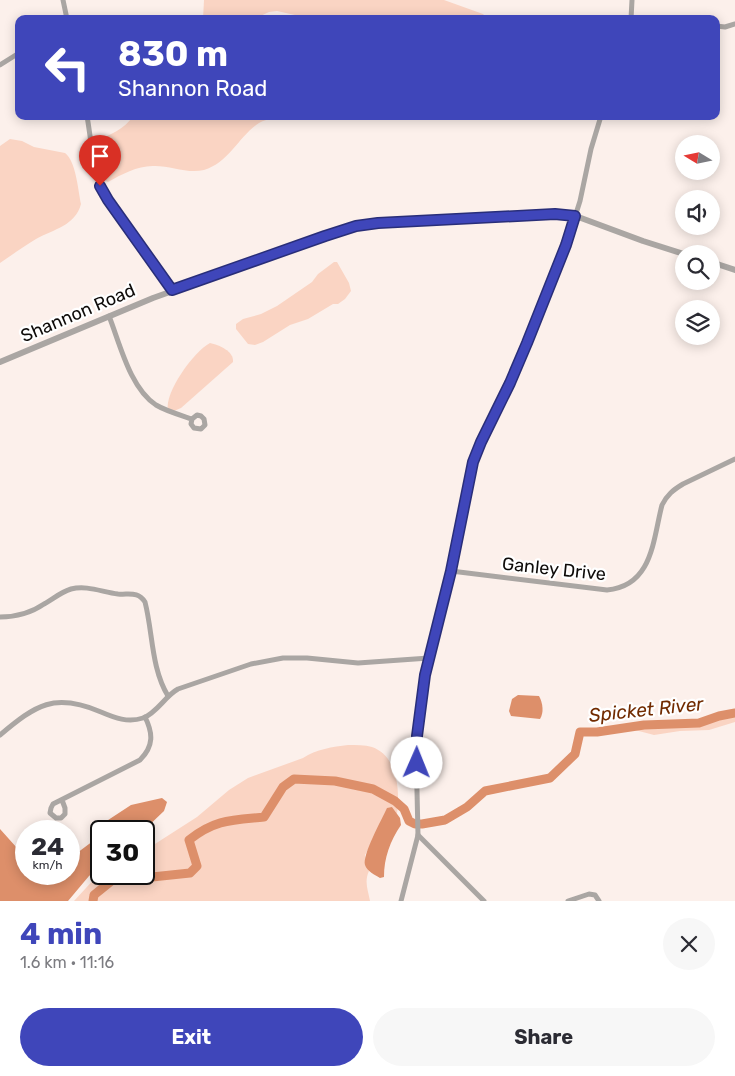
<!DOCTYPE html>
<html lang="en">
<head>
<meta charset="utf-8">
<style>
  body { margin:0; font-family:Rubik,sans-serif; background:#f7f7f7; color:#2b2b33; height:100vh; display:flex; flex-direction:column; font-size:19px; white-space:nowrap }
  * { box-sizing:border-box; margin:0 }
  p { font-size:16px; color:#7c7c81 }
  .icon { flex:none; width:28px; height:28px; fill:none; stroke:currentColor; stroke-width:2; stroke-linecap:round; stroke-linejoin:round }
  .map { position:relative; height:901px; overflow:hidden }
  .drawer { display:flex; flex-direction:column; background:#fff; flex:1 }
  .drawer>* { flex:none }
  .hud { position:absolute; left:15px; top:15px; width:705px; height:105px; border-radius:10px; box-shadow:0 2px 12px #0003; background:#3f46ba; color:#fff; overflow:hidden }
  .needle { width:32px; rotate:280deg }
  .tools { position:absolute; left:675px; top:135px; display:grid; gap:10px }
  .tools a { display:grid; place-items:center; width:45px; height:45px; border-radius:50%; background:#fff; box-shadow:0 2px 12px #0003; font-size:25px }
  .speed { position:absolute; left:15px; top:820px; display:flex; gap:10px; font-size:25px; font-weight:700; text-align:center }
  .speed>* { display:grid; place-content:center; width:65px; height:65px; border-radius:50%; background:#fff; box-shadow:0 2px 12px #0003; line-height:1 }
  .speed small { font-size:12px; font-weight:400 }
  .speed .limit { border:2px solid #111; border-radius:8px; background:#fff; color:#111 }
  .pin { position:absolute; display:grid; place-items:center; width:42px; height:42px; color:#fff; margin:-51px -21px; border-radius:50% 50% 50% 0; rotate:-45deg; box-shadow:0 0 5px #0007 }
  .pin .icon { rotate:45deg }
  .me { position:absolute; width:55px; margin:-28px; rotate:1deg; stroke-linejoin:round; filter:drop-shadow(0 0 4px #0008) }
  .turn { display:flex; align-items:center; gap:18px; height:105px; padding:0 20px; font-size:22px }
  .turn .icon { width:65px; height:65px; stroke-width:2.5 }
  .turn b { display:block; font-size:35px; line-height:42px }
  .round { display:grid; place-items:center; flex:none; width:52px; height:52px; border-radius:26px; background:#f7f7f7 }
  .overview { display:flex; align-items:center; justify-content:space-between; height:85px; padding:0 20px }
  h1 { font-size:30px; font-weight:700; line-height:38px; color:#3f46ba }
  .cta { display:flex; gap:10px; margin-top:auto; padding:10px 20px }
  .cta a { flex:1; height:58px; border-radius:30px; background:#3f46ba; color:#fff; font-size:20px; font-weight:700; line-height:58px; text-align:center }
  .cta a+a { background:#f7f7f7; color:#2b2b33 }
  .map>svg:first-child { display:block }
</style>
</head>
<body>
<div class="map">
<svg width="735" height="901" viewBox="0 0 735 901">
  <rect width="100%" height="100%" fill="#fcf0eb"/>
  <g fill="#fad4c3">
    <polygon points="204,0 444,0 483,14 488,19 306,19 295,15 277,11 269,12 254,19 203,19"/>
    <path d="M133 116H289C279 118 268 118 259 123 239 136 229 163 204 170 188 174 171 166 155 166 139 165 122 174 108 182L106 181 98 156 97 142C111 133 124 130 133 116Z"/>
    <path d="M10 139 22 141 34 147 65 153C76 161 78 190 81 204 75 226 54 229 36 239 24 246 12 255 0 263V146Z"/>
    <polygon points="334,262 337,262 349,283 351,291 345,299 338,304 333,304 308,319 290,325 263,342 255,345 248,344 236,329 236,324 243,319 261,314 277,306 312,282 318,274"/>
    <path d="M210 343C219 345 234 351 233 362L181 408 174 411 168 410C164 393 194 351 210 343Z"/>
    <polygon points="735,709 735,722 709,730 680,731 654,735 635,730 638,727 662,728 683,724"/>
    <path d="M348 745C356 745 365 745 372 747 398 756 400 791 397 814L392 807 365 855V864L369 871C364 882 368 890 370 901H74L97 876 102 874H144V851L197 817 229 790 248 778 303 758C316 749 333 747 348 745Z"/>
  </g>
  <g fill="#dd8f6a">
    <path d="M518 695 539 696C543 703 544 713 540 719L511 716 509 711 512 699Z"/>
    <polygon points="162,798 167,802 164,811 143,831 101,831 101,866 89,876 68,901 0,901 0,829 26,858 26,874 69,874 69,859 93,841 102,824 131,805"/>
    <path d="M392 807 400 818 401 825C390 841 384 858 384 877L380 878C375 875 367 871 365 865 362 855 382 819 387 808Z"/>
  </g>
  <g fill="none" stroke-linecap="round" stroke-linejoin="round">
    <g stroke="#dd8f6a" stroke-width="9">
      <path d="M144 862 152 877 190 873 197 866 189 840C215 819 233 820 264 817L283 787 294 779 335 781 373 789 395 801 404 809 409 821 415 824H422L445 820 467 807 485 791 550 778 575 754 580 732H597L644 725 699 723 719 716 735 713"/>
      <polyline points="93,901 94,895 120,874"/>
    </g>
    <g stroke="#aaa6a3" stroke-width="5">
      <polyline points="63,0 67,19"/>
      <polyline points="631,19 632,0"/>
      <polyline points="716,26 725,27 735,24"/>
      <polyline points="0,65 19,53"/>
      <path d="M87 116C92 145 93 174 108 200L172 290"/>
      <path d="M109 316C120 344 130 388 156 405 166 411 180 415 192 419L191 424 194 428 201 429 205 425 204 419 201 416 197 415 192 419"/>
      <path d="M451 571 607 590C653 586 653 539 662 505 667 495 673 490 683 484L735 459"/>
      <path d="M0 617C16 617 31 613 44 604 53 599 61 592 71 589 87 585 102 592 118 594 129 595 138 591 145 602 153 633 151 668 168 696"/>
      <path d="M0 735C36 705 54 692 101 712 115 718 128 723 143 718 157 713 165 696 178 689L251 664 283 658H307L358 663 429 658"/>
      <path d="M62 800 65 808V814L61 818H56L50 813 51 808 53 804 140 760C154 746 153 733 145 717"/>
      <polyline points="418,835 484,901"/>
      <polyline points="401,901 418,835 416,747 425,675 451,571 473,462 481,442 510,383 527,343 566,245 580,201 591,149 601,116"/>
      <polyline points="568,901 589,894 595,895 599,901"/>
    </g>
    <g stroke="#aaa6a3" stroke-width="6">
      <polyline points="711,262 735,270"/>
      <polyline points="0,362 153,298 346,229 378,223 561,214 581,218 643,241 684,254"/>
    </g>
  </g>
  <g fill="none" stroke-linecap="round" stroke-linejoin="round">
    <defs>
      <polyline id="route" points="100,186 108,200 172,290 325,236 356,226 378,223 555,214 575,216 566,245 527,343 510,383 481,442 473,462 451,571 425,675 417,736 417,763"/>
    </defs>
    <use href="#route" stroke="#292e79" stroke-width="12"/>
    <use href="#route" stroke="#3f46ba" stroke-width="9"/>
  </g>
  <g text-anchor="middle" stroke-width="4.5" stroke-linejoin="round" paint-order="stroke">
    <g font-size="18" fill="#0e0b09" stroke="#fff">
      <text transform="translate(78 313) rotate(-23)" y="6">Shannon Road</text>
      <text transform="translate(554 569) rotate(6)" y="6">Ganley Drive</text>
    </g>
    <g font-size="19" font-style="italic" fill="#712b00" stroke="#fff">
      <text transform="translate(646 709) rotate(-6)" y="7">Spicket River</text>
    </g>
  </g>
</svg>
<div class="tools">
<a><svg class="needle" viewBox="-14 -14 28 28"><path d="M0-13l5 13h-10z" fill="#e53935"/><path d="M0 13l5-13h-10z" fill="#7c7c81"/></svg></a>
<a><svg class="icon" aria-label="sound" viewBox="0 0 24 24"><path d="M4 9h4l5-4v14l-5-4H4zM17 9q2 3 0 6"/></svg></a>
<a><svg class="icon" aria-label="search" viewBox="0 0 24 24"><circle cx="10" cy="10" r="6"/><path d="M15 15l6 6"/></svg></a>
<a><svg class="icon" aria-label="layers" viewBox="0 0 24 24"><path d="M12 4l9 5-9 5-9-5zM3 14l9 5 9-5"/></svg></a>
</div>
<div class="speed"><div>24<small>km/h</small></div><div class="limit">30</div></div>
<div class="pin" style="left:100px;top:186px;background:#d93025"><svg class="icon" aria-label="arrive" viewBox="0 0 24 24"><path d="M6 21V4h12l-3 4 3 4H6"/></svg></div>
<svg class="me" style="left:417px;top:763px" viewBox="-20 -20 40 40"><circle r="19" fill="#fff"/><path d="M0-13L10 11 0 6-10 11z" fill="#3f46ba"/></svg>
<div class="hud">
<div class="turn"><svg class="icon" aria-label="left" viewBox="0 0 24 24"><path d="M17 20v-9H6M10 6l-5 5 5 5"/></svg><div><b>830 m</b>Shannon Road</div></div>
</div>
</div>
<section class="drawer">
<div class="overview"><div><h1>4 min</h1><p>1.6 km · 11:16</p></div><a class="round"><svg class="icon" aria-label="close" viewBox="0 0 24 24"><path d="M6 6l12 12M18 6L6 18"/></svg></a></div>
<div class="cta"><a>Exit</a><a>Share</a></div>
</section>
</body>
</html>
